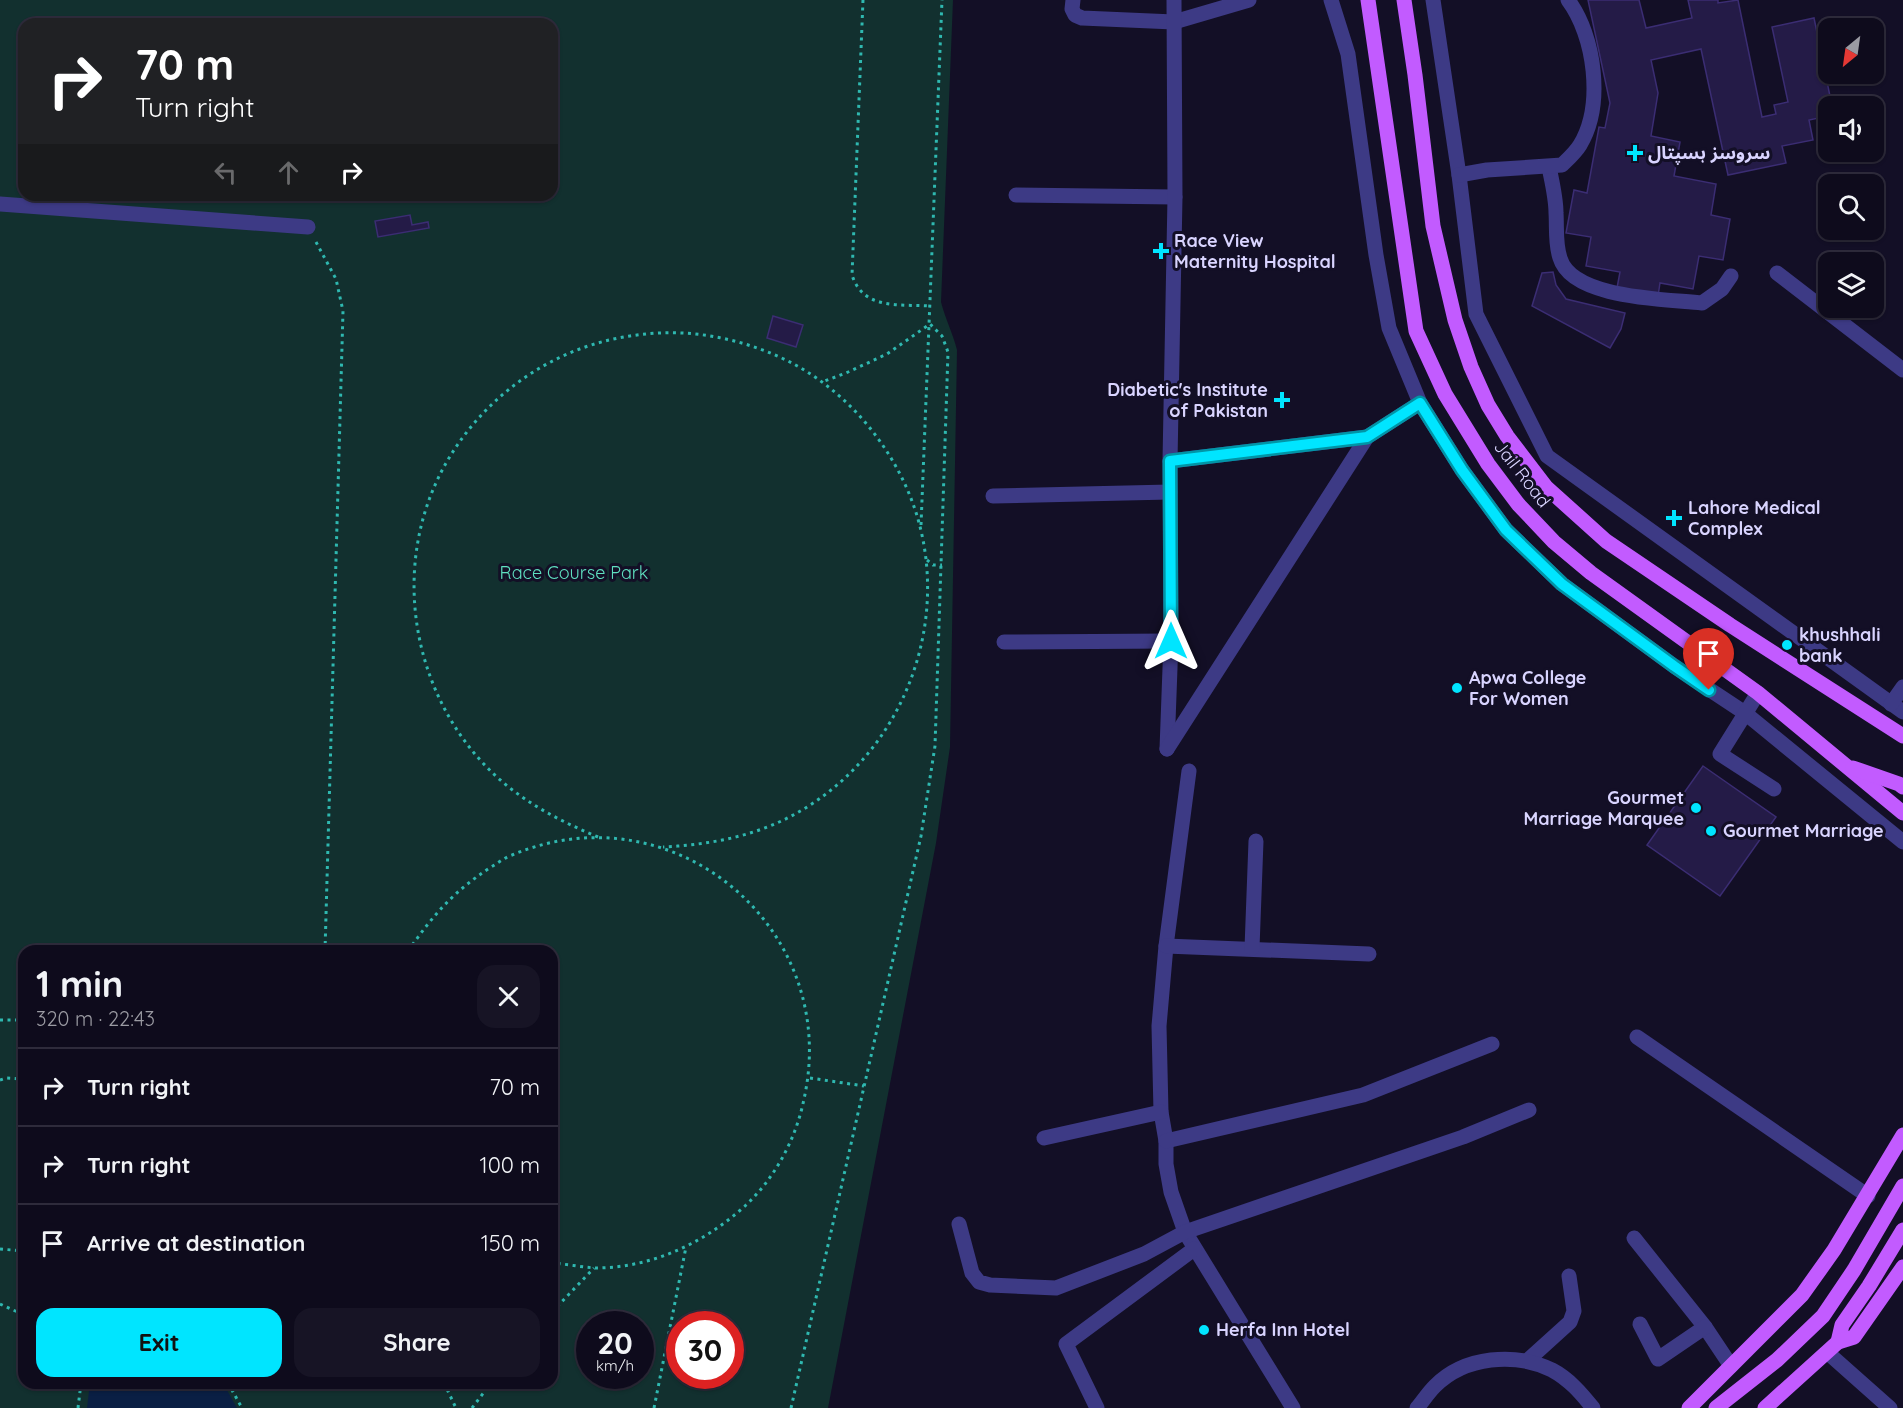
<!DOCTYPE html>
<html lang="en">
<head>
<meta charset="utf-8">
<style>
  body { margin:0; font-family:Quicksand,"Noto Sans Arabic",sans-serif; background:#171425; color:#f1f3f6; height:100vh; display:flex; flex-direction:column; font-size:22px; white-space:nowrap }
  * { box-sizing:border-box; margin:0 }
  p { font-size:20px; color:#9b9ba3 }
  .icon { flex:none; width:33px; height:33px; fill:none; stroke:currentColor; stroke-width:2; stroke-linecap:round; stroke-linejoin:round }
  .map { position:relative; flex:1; overflow:hidden }
  .details { position:absolute; left:18px; top:945px; width:540px; height:444px; display:flex; flex-direction:column; background:#0e0b1c; border-radius:18px; box-shadow:0 2px 4px #0004,0 0 0 2px #2e2b3b }
  .details>* { flex:none }
  .banner { position:absolute; left:18px; top:18px; width:540px; height:183px; border-radius:18px; box-shadow:0 2px 4px #0004,0 0 0 2px #2e2b3b; background:#202124; color:#fff; overflow:hidden }
  .needle { width:39px; rotate:209deg }
  .controls { position:absolute; left:1818px; top:18px; display:grid; gap:12px }
  .controls a { display:grid; place-items:center; width:66px; height:66px; border-radius:12px; background:#0e0b1c; box-shadow:0 2px 4px #0004,0 0 0 2px #2e2b3b; font-size:30px }
  .speed { position:absolute; left:576px; top:1311px; display:flex; gap:12px; font-size:30px; font-weight:700; text-align:center }
  .speed>* { display:grid; place-content:center; width:78px; height:78px; border-radius:50%; background:#0e0b1c; box-shadow:0 2px 4px #0004,0 0 0 2px #2e2b3b; line-height:1 }
  .speed small { font-size:15px; font-weight:400 }
  .speed .limit { border:9px solid #d22; background:#fff; color:#111 }
  .pin { position:absolute; display:grid; place-items:center; width:51px; height:51px; color:#fff; margin:-62px -26px; border-radius:50% 50% 50% 0; rotate:-45deg; box-shadow:0 0 6px #0007 }
  .pin .icon { rotate:45deg }
  .me { position:absolute; width:66px; margin:-33px; rotate:0deg; stroke-linejoin:round; filter:drop-shadow(0 0 4px #0008) }
  .turn { display:flex; align-items:center; gap:21px; height:126px; padding:0 18px; font-size:27px }
  .turn .icon { width:78px; height:78px; stroke-width:2.5 }
  .turn b { display:block; font-size:42px; line-height:51px }
  .lanes { display:flex; align-items:center; height:57px; padding:0 18px; background:#0003; justify-content:center; gap:30px; direction:ltr }
  .lanes .off { opacity:.35 }
  .round { display:grid; place-items:center; flex:none; width:63px; height:63px; border-radius:18px; background:#171425 }
  .headline { display:flex; align-items:center; justify-content:space-between; height:102px; padding:0 18px }
  h1 { font-size:36px; font-weight:800; line-height:45px }
  .action { display:flex; gap:12px; margin-top:auto; padding:12px 18px }
  .action a { flex:1; height:69px; border-radius:18px; background:#00e5ff; color:#111; font-size:24px; font-weight:800; line-height:69px; text-align:center }
  .action a+a { background:#171425; color:#f1f3f6 }
  ul { padding:0; list-style:none }
  li { display:flex; align-items:center; gap:18px; height:78px; padding:0 18px; border-top:2px solid #2e2b3b }
  li div { flex:1 }
  li b { display:block; font-size:22px }
  li em { font-style:normal }
  .map>svg:first-child { display:block }
</style>
</head>
<body>
<div class="map">
<svg width="1903" height="1408" viewBox="0 0 1903 1408">
  <rect width="100%" height="100%" fill="#130f26"/>
  <path fill="#12302f" fill-rule="evenodd" d="M0 0H953L941 302C945 318 953 334 957 350L950 747 936 843 828 1408H0ZM24 24H552V195H24ZM24 951H552V1383H24ZM590 1324H640V1376H590ZM680 1324H730V1376H680Z"/>
  <polygon fill="#0a1f44" points="90,1383 223,1383 237,1408 87,1408"/>
  <g fill="#241b47" stroke="#3b2d73" stroke-width="1.5">
    <polygon points="1588,0 1639,0 1646,28 1692,18 1688,0 1718,0 1718,3 1738,0 1762,117 1776,114 1774,105 1788,102 1772,27 1814,18 1832,106 1828,106 1828,116 1809,120 1813,140 1782,146 1786,163 1728,175 1701,49 1651,60 1658,93 1651,136 1680,142 1674,176 1716,184 1711,215 1730,219 1723,260 1699,256 1693,289 1660,283 1658,296 1617,288 1620,272 1586,266 1591,237 1566,233 1574,190 1587,193 1599,127 1605,128 1610,103"/>
    <polygon points="1874,30 1878,37 1878,43 1874,51"/>
    <polygon points="410,215 412,225 428,222 429,228 378,237 375,221"/>
    <polygon points="1553,272 1556,285 1566,299 1625,313 1621,329 1610,348 1532,306 1542,273"/>
    <polygon points="773,316 803,325 796,347 767,338"/>
    <polygon points="1703,766 1776,817 1720,896 1647,845"/>
  </g>
  <g fill="none" stroke-linecap="round" stroke-linejoin="round">
    <g stroke="#2fb8b0" stroke-width="3" stroke-dasharray="3 4.5" stroke-linecap="butt">
      <path d="M863 0 852 275C863 310 899 304 929 306"/>
      <polyline points="316,242 336,279 343,311 325,951"/>
      <polyline points="921,525 942,0"/>
      <polyline points="927,560 933,565 942,565"/>
      <path d="M598 837C562 822 527 804 498 778 410 698 387 561 449 458 488 393 555 347 630 336 685 327 739 337 788 361 837 386 876 427 901 476 966 604 907 765 777 823 741 839 702 845 663 847"/>
      <path d="M408 951C434 914 453 892 491 867 498 863 504 858 512 855 674 787 842 929 804 1099 796 1139 775 1178 745 1206 704 1243 652 1268 595 1268 581 1267 566 1264 552 1263"/>
      <polyline points="0,1020 24,1020"/>
      <polyline points="810,1078 864,1086"/>
      <polyline points="0,1080 6,1078 24,1079"/>
      <polyline points="0,1249 24,1251"/>
      <polyline points="0,1304 24,1315"/>
      <polyline points="552,1312 594,1268"/>
      <polyline points="228,1383 242,1408"/>
      <polyline points="444,1383 456,1408"/>
      <polyline points="78,1408 81,1383"/>
      <polyline points="472,1408 491,1383"/>
      <polyline points="654,1408 686,1247"/>
      <polyline points="791,1408 921,836 935,746 948,352 942,336 930,324 887,354 846,373 822,382"/>
    </g>
    <g stroke="#3d3a85" stroke-width="15">
      <polyline points="1073,0 1072,9 1075,15 1082,18 1174,22 1249,0"/>
      <polyline points="1331,0 1348,54 1376,255 1389,328 1420,403 1462,470 1506,530 1562,584 1674,666 1745,713 1903,842"/>
      <polyline points="1433,0 1459,175 1476,314 1547,456 1903,712"/>
      <path d="M1549 167C1552 182 1556 198 1556 213 1557 228 1555 243 1560 258 1572 299 1667 299 1702 303L1722 289 1731 276"/>
      <path d="M1459 175 1487 170 1562 165C1568 159 1575 153 1580 145 1604 105 1595 36 1568 0"/>
      <polyline points="1016,195 1175,197"/>
      <polyline points="0,204 308,227"/>
      <polyline points="1777,273 1903,370"/>
      <polyline points="1170,461 1367,437"/>
      <polyline points="993,496 1170,492"/>
      <polyline points="1004,642 1171,641"/>
      <polyline points="1758,693 1720,754 1774,789"/>
      <polyline points="1891,704 1903,687"/>
      <polyline points="1167,749 1171,641 1170,461 1175,197 1174,0"/>
      <polyline points="1167,749 1367,437 1420,403"/>
      <polyline points="1189,771 1166,946 1159,1026 1161,1112 1166,1141 1166,1164 1171,1192 1185,1232 1293,1408"/>
      <polyline points="1166,946 1369,954"/>
      <polyline points="1252,948 1256,841"/>
      <polyline points="1637,1037 1868,1196"/>
      <polyline points="1044,1138 1161,1112"/>
      <polyline points="1166,1141 1363,1095 1492,1044"/>
      <polyline points="959,1224 972,1273 979,1282 990,1285 1056,1288 1144,1254 1185,1232 1463,1137 1529,1110"/>
      <polyline points="1634,1238 1705,1327 1731,1366"/>
      <polyline points="1640,1324 1658,1359 1705,1327"/>
      <polyline points="1828,1353 1890,1408"/>
      <polyline points="1527,1361 1570,1322 1574,1311 1569,1276"/>
      <polyline points="1097,1408 1066,1344 1194,1249"/>
      <path d="M1417 1408C1423 1401 1428 1393 1435 1386 1465 1356 1515 1352 1552 1370 1569 1379 1581 1393 1593 1408"/>
    </g>
    <g stroke="#c25bff" stroke-width="15">
      <polyline points="1368,0 1416,331 1445,394 1488,464 1518,504 1554,542 1591,573 1758,693 1903,813"/>
      <polyline points="1404,0 1415,75 1433,226 1455,320 1471,367 1488,405 1507,436 1546,487 1606,541 1730,625 1903,736"/>
      <polyline points="1853,768 1899,784 1903,787"/>
      <polyline points="1838,1342 1842,1325 1869,1286 1903,1230"/>
      <polyline points="1689,1408 1802,1295 1834,1250 1903,1135"/>
      <polyline points="1716,1408 1777,1360 1823,1316 1854,1270 1903,1186"/>
      <polyline points="1765,1408 1838,1342 1854,1337 1903,1267"/>
    </g>
  </g>
  <g fill="none" stroke-linecap="round" stroke-linejoin="round">
    <defs>
      <polyline id="route" points="1171,641 1170,461 1367,437 1420,403 1462,470 1506,530 1562,584 1674,666 1709,690"/>
    </defs>
    <use href="#route" stroke="#0095a6" stroke-width="15"/>
    <use href="#route" stroke="#00e5ff" stroke-width="10"/>
  </g>
  <g fill="#00e5ff" stroke="#130f26" stroke-width="2">
    <path d="M1632 144h6v6h6v6h-6v6h-6v-6h-6v-6h6z"/>
    <path d="M1158 242h6v6h6v6h-6v6h-6v-6h-6v-6h6z"/>
    <path d="M1279 391h6v6h6v6h-6v6h-6v-6h-6v-6h6z"/>
    <path d="M1671 509h6v6h6v6h-6v6h-6v-6h-6v-6h6z"/>
    <circle cx="1787" cy="645" r="6"/>
    <circle cx="1457" cy="688" r="6"/>
    <circle cx="1696" cy="808" r="6"/>
    <circle cx="1711" cy="831" r="6"/>
    <circle cx="1204" cy="1330" r="6"/>
  </g>
  <g text-anchor="middle" stroke-width="6" stroke-linejoin="round" paint-order="stroke">
    <g font-size="18" font-weight="bold" fill="#d9d4ff" stroke="#130f26" text-anchor="start">
      <text x="1648" y="159">سروسز ہسپتال</text>
      <text x="1174" y="247">Race View<tspan x="1174" dy="21">Maternity Hospital</tspan></text>
      <text x="1268" y="396" text-anchor="end">Diabetic's Institute<tspan x="1268" dy="21">of Pakistan</tspan></text>
      <text x="1688" y="514">Lahore Medical<tspan x="1688" dy="21">Complex</tspan></text>
      <text x="1799" y="641">khushhali<tspan x="1799" dy="21">bank</tspan></text>
      <text x="1469" y="684">Apwa College<tspan x="1469" dy="21">For Women</tspan></text>
      <text x="1684" y="804" text-anchor="end">Gourmet<tspan x="1684" dy="21">Marriage Marquee</tspan></text>
      <text x="1723" y="837">Gourmet Marriage</text>
      <text x="1216" y="1336">Herfa Inn Hotel</text>
    </g>
    <g font-size="18" fill="#d9d4ff" stroke="#130f26">
      <text transform="translate(1522 474) rotate(52)" y="6">Jail Road</text>
    </g>
    <g font-size="18" fill="#5fe0c0" stroke="#130f26">
      <text x="574" y="579">Race Course Park</text>
    </g>
  </g>
</svg>
<div class="controls">
<a><svg class="needle" viewBox="-14 -14 28 28"><path d="M0-13l5 13h-10z" fill="#e53935"/><path d="M0 13l5-13h-10z" fill="#9b9ba3"/></svg></a>
<a><svg class="icon" aria-label="sound" viewBox="0 0 24 24"><path d="M4 9h4l5-4v14l-5-4H4zM17 9q2 3 0 6"/></svg></a>
<a><svg class="icon" aria-label="search" viewBox="0 0 24 24"><circle cx="10" cy="10" r="6"/><path d="M15 15l6 6"/></svg></a>
<a><svg class="icon" aria-label="layers" viewBox="0 0 24 24"><path d="M12 4l9 5-9 5-9-5zM3 14l9 5 9-5"/></svg></a>
</div>
<div class="speed"><div>20<small>km/h</small></div><div class="limit">30</div></div>
<div class="pin" style="left:1709px;top:690px;background:#d93025"><svg class="icon" aria-label="arrive" viewBox="0 0 24 24"><path d="M6 21V4h12l-3 4 3 4H6"/></svg></div>
<svg class="me" style="left:1171px;top:641px" viewBox="-20 -20 40 40"><path d="M0-17L14 15 0 8-14 15z" fill="#00e5ff" stroke="#fff" stroke-width="4"/></svg>
<div class="banner">
<div class="turn"><svg class="icon" aria-label="right" viewBox="0 0 24 24"><path d="M7 20v-9h11M14 6l5 5-5 5"/></svg><div><b>70 m</b>Turn right</div></div>
<div class="lanes"><svg class="icon off" aria-label="left" viewBox="0 0 24 24"><path d="M17 20v-9H6M10 6l-5 5 5 5"/></svg><svg class="icon off" aria-label="ahead" viewBox="0 0 24 24"><path d="M12 20V5M6 11l6-6 6 6"/></svg><svg class="icon" aria-label="right" viewBox="0 0 24 24"><path d="M7 20v-9h11M14 6l5 5-5 5"/></svg></div>
</div>
<section class="details">
<div class="headline"><div><h1>1 min</h1><p>320 m · 22:43</p></div><a class="round"><svg class="icon" aria-label="close" viewBox="0 0 24 24"><path d="M6 6l12 12M18 6L6 18"/></svg></a></div>
<ul>
<li><svg class="icon" aria-label="right" viewBox="0 0 24 24"><path d="M7 20v-9h11M14 6l5 5-5 5"/></svg><div><b>Turn right</b></div><em>70 m</em></li>
<li><svg class="icon" aria-label="right" viewBox="0 0 24 24"><path d="M7 20v-9h11M14 6l5 5-5 5"/></svg><div><b>Turn right</b></div><em>100 m</em></li>
<li><svg class="icon" aria-label="arrive" viewBox="0 0 24 24"><path d="M6 21V4h12l-3 4 3 4H6"/></svg><div><b>Arrive at destination</b></div><em>150 m</em></li>
</ul>
<div class="action"><a>Exit</a><a>Share</a></div>
</section>
</div>
</body>
</html>
